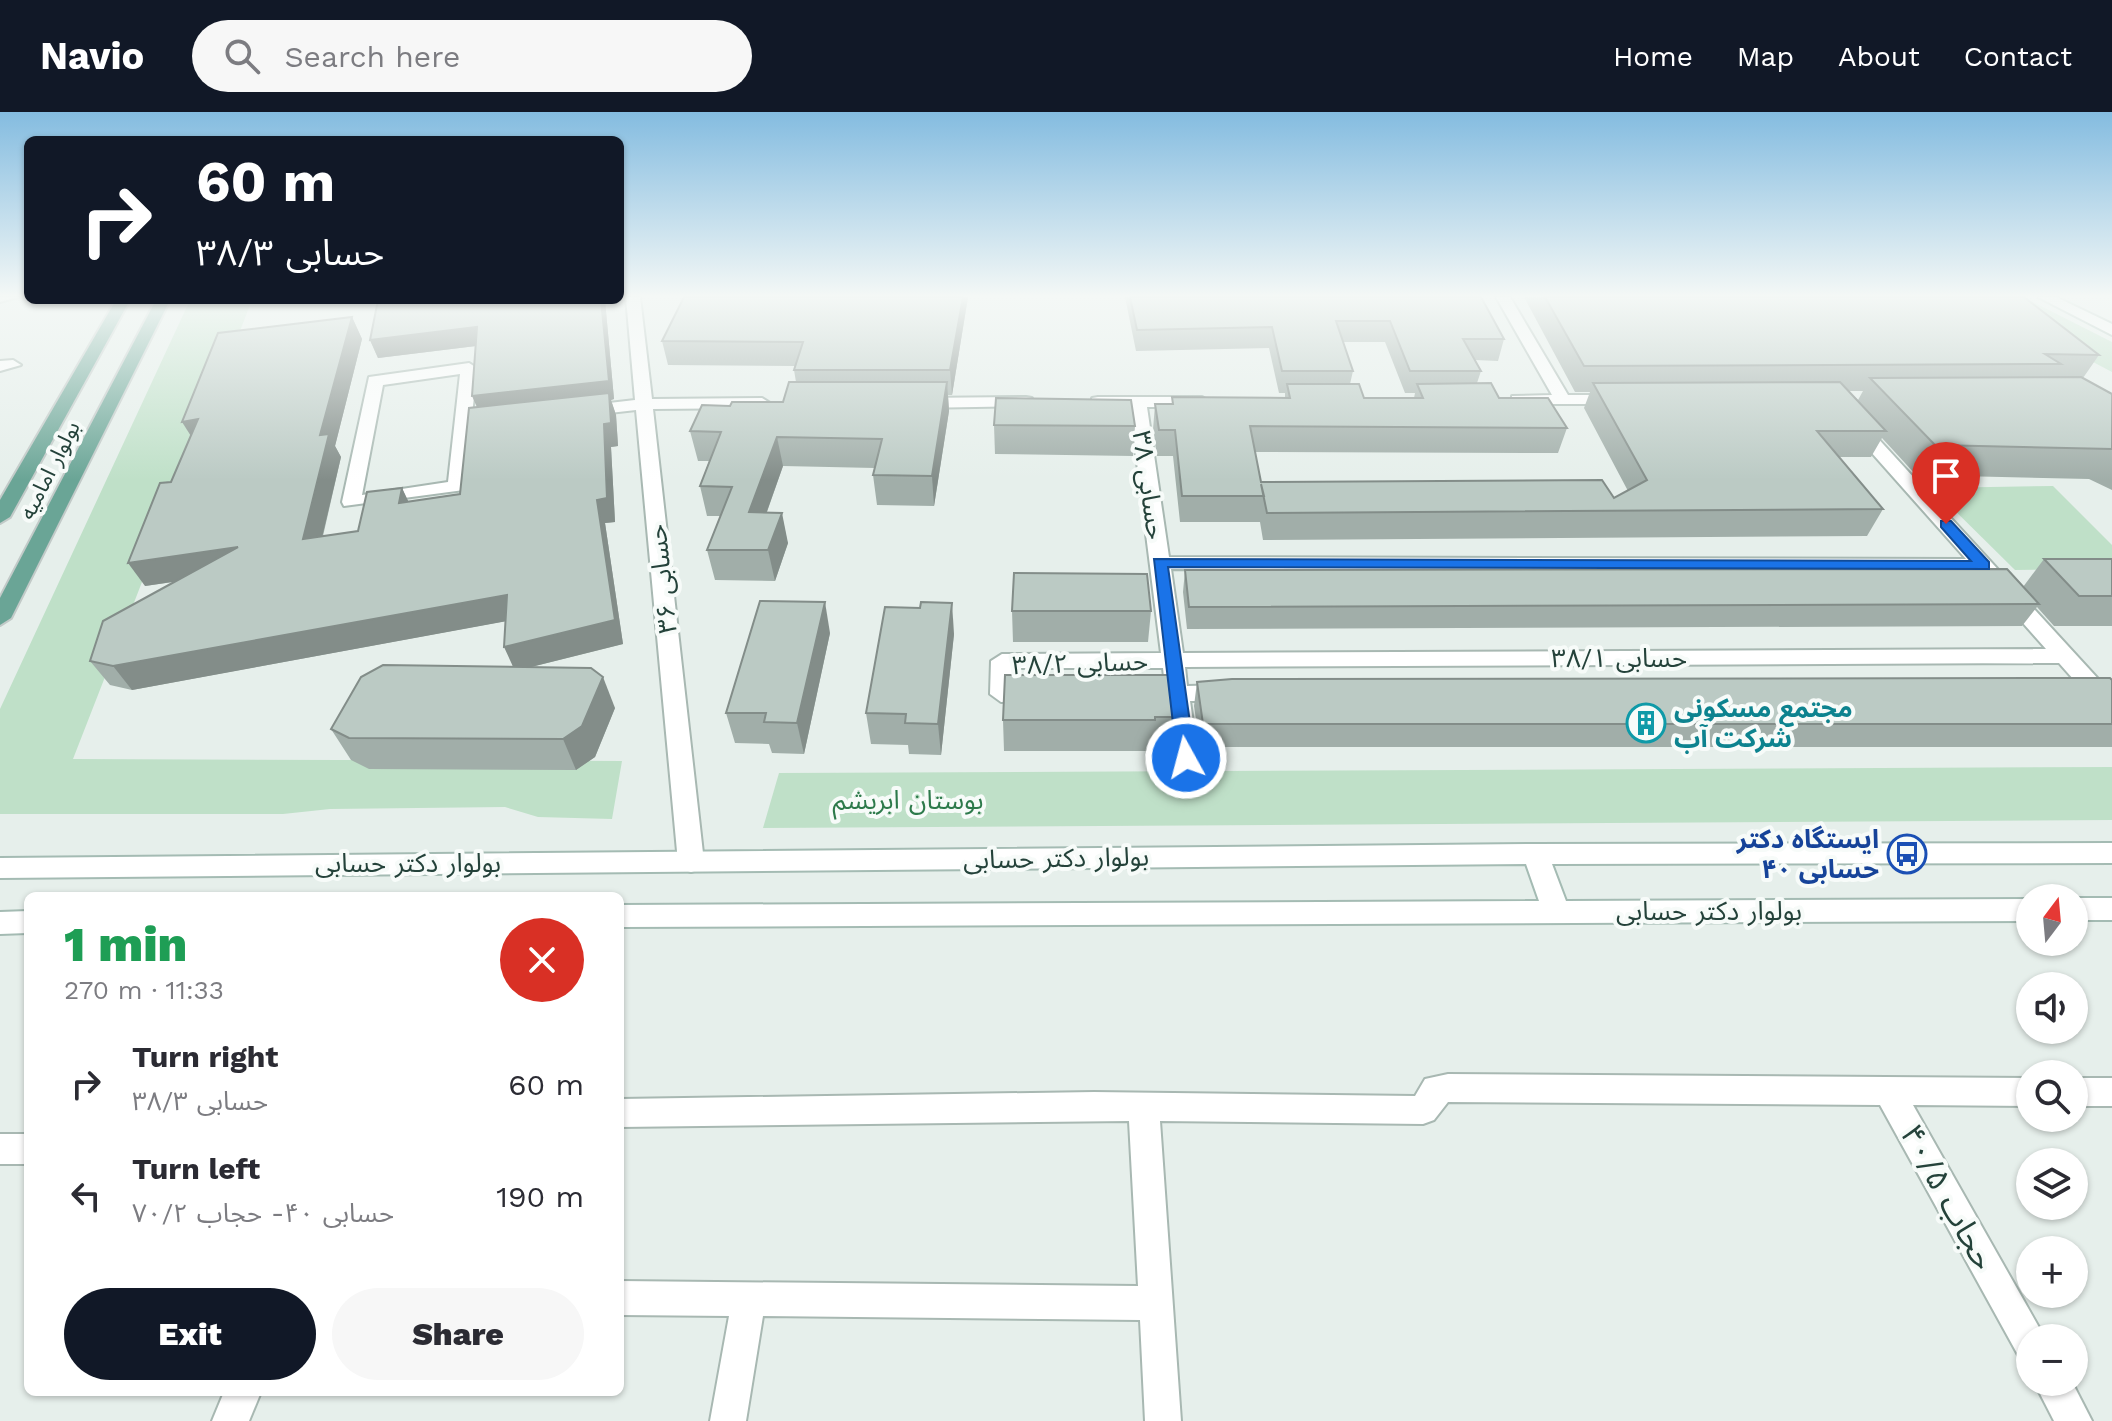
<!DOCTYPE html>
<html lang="en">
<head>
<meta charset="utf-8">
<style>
  body { margin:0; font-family:"Work Sans","Noto Sans Arabic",sans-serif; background:#f7f7f7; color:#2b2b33; height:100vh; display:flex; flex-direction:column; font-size:30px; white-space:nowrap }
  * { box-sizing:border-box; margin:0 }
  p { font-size:26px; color:#7c7c81 }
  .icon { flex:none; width:44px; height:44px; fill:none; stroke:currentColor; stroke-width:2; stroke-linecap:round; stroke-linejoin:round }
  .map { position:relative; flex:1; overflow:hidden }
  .panel { position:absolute; left:24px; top:780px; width:600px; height:504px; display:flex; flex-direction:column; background:#fff; border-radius:12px; box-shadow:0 2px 6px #0004 }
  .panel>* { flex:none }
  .hud { position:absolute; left:24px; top:24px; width:600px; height:168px; border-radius:12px; box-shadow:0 2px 6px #0004; background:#111827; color:#fff; overflow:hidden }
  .needle { width:52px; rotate:16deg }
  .fabs { position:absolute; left:2016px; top:772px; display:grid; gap:16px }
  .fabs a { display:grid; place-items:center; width:72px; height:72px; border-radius:50%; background:#fff; box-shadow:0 2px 6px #0004; font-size:40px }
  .pin { position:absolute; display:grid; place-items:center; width:68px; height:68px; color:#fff; margin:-82px -34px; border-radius:50% 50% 50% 0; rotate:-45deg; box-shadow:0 0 8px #0007 }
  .pin .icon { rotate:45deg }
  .me { position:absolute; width:88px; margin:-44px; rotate:353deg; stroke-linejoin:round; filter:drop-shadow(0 0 6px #0008) }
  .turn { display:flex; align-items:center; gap:28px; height:168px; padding:0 40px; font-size:36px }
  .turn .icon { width:104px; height:104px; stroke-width:2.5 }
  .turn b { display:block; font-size:56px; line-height:68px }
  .round { display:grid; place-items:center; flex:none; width:84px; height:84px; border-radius:42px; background:#f7f7f7 }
  .headline { display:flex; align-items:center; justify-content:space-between; height:136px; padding:0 40px }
  h1 { font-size:48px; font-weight:800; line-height:60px; color:#1e9e55 }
  .button { display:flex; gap:16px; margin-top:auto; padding:16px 40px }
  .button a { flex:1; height:92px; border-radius:48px; background:#111827; color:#fff; font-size:32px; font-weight:800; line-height:92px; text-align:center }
  .button a+a { background:#f7f7f7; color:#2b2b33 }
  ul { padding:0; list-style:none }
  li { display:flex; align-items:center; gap:24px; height:112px; padding:0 40px }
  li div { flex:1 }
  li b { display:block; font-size:30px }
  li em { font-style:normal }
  header { display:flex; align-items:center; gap:48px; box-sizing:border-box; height:112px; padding:0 40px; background:#111827; color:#fff }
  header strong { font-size:38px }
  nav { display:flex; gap:44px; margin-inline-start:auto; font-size:28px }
  .search { width:560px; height:72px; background:#f7f7f7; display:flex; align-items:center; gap:20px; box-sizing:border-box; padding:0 28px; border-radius:44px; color:#7c7c81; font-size:30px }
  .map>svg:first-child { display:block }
</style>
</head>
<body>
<header>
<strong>Navio</strong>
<div class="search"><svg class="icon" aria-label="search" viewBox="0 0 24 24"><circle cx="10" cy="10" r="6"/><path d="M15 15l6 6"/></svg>Search here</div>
<nav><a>Home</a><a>Map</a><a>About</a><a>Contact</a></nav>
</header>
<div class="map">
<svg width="2112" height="1309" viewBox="0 0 2112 1309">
  <rect width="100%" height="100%" fill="#e6efeb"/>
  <g fill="#bfe0c8">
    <polygon points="1970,185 2023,185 2112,230 2112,260"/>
    <polygon points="190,188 252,188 73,647 622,649 612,707 538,705 505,695 330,697 283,702 0,702 0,597"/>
    <polygon points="2053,374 2112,433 2112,457 2015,458 1932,376"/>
    <polygon points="2112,655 2112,708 763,716 779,661"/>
  </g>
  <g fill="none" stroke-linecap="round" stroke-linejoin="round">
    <defs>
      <g id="street">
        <polygon points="0,185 18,185 0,190"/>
        <polygon points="626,185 640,185 652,287 762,286 770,291 762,296 653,297 704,750 700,757 691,760 682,757 678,750 636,298 583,304 574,299 583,294 635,288"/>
        <polygon points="1496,185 1510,185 1568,283 1618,283 1624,284 1624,292 1512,292 1512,284 1552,283"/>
        <polygon points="0,249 13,248 21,253 0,259"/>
        <path d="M469 251 477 256 464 378 344 394 342 390 369 265ZM460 262 448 370 362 383 383 273Z"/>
        <polygon points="1026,285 1032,286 1032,294 918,296 910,291 918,286"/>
        <path d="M1098 285H1202L1210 290 1202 295H1147L1169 445 1966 447 1847 313 1856 308 1862 309 2112 582V604L2104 602 2059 551 1185 555 1187 574 1225 573 1236 581 1225 589H1190L1198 646 1194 652H1178L1167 589 1138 590 1127 582 1138 574H1165L1163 556H1013L1012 574 1045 576 1048 582 1045 588 1001 590 990 582 991 549 1002 542 1161 541 1130 295 1092 294V286ZM1171 457 1977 459 2046 537 1183 541Z"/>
        <polygon points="1448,962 2030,966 2030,994 1913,993 2045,1226 2030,1226 2030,1249 2018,1243 1880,993 1448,990 1434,1008 1423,1012 1160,1009 1181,1309 1145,1309 1140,1208 763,1204 746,1309 710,1309 729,1204 620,1203 620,1169 1138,1174 1129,1009 620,1015 620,987 1094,980 1415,984 1425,967"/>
        <rect x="2074" y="966" width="38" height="28"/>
        <rect x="0" y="1022" width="28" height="30"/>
        <polygon points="2034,1270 2072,1270 2092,1309 2054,1309"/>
        <polygon points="224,1280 261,1280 249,1309 212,1309"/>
      </g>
      <g id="secondary">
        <polygon points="2038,185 2056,185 2112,212 2112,223"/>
        <polygon points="2112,731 2112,751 1552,752 1566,789 2030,787 2030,809 620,815 620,793 1539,789 1526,752 0,766 0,746 1535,732"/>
        <rect x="2074" y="786" width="38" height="22"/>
        <polygon points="28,799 28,821 0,822 0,800"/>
      </g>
      <g id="primary">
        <polygon points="116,188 130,188 10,405 0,411 0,388"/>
        <polygon points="156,188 170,188 11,506 0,513 0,486"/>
      </g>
    </defs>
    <use href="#street" stroke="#a8b8b2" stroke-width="4"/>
    <use href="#secondary" stroke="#a4bbb3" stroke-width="4"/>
    <use href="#primary" stroke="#c2cac8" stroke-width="4"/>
    <use href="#street" fill="#fff" fill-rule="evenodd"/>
    <use href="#secondary" fill="#fff" fill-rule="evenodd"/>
    <use href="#primary" fill="#6aa596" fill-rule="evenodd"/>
  </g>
  <g fill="#a1aea9" fill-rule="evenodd">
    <polygon points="968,185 952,283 948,283 949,299 934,394 877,393 873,363 875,356 783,354 767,400 788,431 775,469 715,468 707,438 720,404 707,404 700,374 709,349 698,349 690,319 730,294 783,290 796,270 794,258 796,254 668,253 662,229"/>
    <path d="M1125 185H1481L1504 227 1498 249 1475 248 1481 259 1477 271 1499 286 1567 316 1558 341 1255 340 1261 370 1614 386 1628 379 1584 296 1590 280H1575L1524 185H2024L2099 243 2083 266 2112 282V378L2089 367 1916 363 1882 326 1871 345H1839L1883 397 1867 424 1263 428 1260 410H1180L1173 344H1157L1153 318 1155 292H1172V285L1285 286V281H1279L1269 236 1136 239ZM1343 230H1385L1405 281H1415L1414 286H1364L1350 272 1353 259ZM1849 279H1863L1858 288Z"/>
    <polygon points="378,188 605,188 614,287 611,288 616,303 618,334 611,335 615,410 605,411 623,532 531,555 615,596 595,645 576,658 369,657 351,648 331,617 513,555 506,509 132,578 110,573 90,549 173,470 145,474 171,370 352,205 362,227 335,334 341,345 323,424 358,419 402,376 408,390 460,382 477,295 476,234 378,246 370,228"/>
    <polygon points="994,313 1135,314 1133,344 995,342"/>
    <polygon points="2044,447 2112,447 2112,514 2054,514 2037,495 2022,514 1187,517 1183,480 1185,458 2023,475"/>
    <polygon points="1012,499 1151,499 1148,530 1013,530"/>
    <polygon points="830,521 804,642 772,641 769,632 735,631 726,601"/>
    <polygon points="954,522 941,643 909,642 908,633 871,632 866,601"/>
    <polygon points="2112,568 2112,635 1200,635 1194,594 1197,570"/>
    <polygon points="1173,605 1170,635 1153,635 1152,639 1004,639 1003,608"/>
  </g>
  <g fill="#838d89">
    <polygon points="963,185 968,185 952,283 950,258"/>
    <polygon points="601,188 605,188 614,287 611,288 616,303 618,334 611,335 615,410 605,411 623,532 515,559 504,535 615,508 480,302 472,284"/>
    <polygon points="352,205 362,227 335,334 341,345 316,451 303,427 320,323"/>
    <polygon points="477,215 484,233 378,246 370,228"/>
    <polygon points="947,270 949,299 934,394 932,364"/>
    <polygon points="198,307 196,332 182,310"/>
    <polygon points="777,325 783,354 756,430 749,400"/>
    <polygon points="402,376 413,399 399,391"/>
    <polygon points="782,401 788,431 775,469 768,438"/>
    <polygon points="238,435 253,458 145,474 128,451"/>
    <polygon points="507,483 518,507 132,578 113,554"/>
    <polygon points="825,490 830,521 804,642 797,611"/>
    <polygon points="952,491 954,522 941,643 938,612"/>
    <polygon points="603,565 615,596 595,645 576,658 563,627"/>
  </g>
  <g fill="#bbcac4" stroke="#838d89" stroke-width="2">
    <polygon points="684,185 963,185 950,258 794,258 803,230 662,229"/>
    <polygon points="1130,185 1481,185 1504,227 1463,227 1481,259 1410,259 1390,209 1336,209 1353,259 1282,259 1272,215 1137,218"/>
    <polygon points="1545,185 2024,185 2099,243 2045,242 2061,252 1584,254"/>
    <polygon points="378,188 601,188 609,269 472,284 477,215 370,228"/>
    <polygon points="352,205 320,323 329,322 303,427 358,419 367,380 402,376 399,391 460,382 469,296 609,281 611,311 604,312 607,386 597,388 615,508 504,535 507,483 113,554 90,549 103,509 238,435 128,451 160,371 171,370 198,307 182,310 218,221"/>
    <polygon points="2081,265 2112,282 2112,337 1935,333 1870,266"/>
    <polygon points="789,270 947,270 932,364 873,363 882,327 777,325 749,400 782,401 768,438 707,438 732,375 700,374 721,320 690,319 702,293 730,294 732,290 783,290"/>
    <polygon points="1840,270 1886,319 1817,319 1883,397 1267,401 1261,372 1264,384 1182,384 1175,318 1159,318 1155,292 1173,292 1172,285 1290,286 1287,272 1359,272 1364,286 1423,286 1417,272 1491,271 1499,286 1548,286 1567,316 1250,314 1261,370 1602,368 1614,386 1647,368 1593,271"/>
    <polygon points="996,286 1131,288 1135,314 994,313"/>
    <polygon points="2044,447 2112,447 2112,484 2079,484"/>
    <polygon points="2007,457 2039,492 1189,495 1185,458"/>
    <polygon points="1014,461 1147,462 1151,499 1012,499"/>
    <polygon points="760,489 825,490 797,611 764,610 766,601 726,601"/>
    <polygon points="921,490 952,491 938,612 905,611 906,602 866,601 885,495 920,496"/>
    <polygon points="383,553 591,556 603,565 582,614 563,627 349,626 331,617 361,565"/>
    <polygon points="1005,563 1168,563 1173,605 1155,605 1155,608 1003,608"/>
    <polygon points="2110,566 2112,568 2112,612 1203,612 1197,570 1232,567"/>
  </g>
  <linearGradient id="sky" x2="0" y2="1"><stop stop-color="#84bce0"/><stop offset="0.5" stop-color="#f4f8f6"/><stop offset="1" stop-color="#f4f8f6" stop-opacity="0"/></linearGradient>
  <rect width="2112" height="368" fill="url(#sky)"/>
  <polygon fill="#1a73e8" stroke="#114b97" stroke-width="2" points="1941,409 1951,409 1989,450 1989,457 1168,455 1195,646 1186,652 1177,646 1154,447 1971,449 1941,415"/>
  <defs>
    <symbol id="building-ring" viewBox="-11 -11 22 22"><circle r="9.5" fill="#f7fbf9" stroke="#0f9aa8" stroke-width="1.5"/><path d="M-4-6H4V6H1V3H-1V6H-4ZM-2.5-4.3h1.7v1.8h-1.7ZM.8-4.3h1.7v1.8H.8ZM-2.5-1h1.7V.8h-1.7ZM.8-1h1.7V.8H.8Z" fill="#0f9aa8"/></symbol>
    <symbol id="bus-ring" viewBox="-11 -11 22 22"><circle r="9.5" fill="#f7fbf9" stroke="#1a4fb4" stroke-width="1.5"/><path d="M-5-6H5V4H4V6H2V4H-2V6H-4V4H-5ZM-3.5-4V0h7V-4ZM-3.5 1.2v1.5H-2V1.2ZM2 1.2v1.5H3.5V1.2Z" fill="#1a4fb4"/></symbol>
  </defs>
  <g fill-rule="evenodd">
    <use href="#building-ring" x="1624" y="589" width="44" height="44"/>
    <use href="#bus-ring" x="1885" y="720" width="44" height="44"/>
  </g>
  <g text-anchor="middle" stroke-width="8" stroke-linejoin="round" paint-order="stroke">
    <g font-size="22" fill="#24423a" stroke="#f7fbf9">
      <text transform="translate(49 358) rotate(-63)" y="8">بولوار امامیه</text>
    </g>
    <g font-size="26" fill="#24423a" stroke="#f7fbf9">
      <text transform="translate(1149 373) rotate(82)" y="9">حسابی ۳۸</text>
      <text transform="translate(662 467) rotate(-96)" y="9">حسابی ۳۶</text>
      <text x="1619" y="555">حسابی ۳۸/۱</text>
      <text transform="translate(1080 551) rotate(-2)" y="9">حسابی ۳۸/۲</text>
      <text transform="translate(1056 746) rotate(-1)" y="9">بولوار دکتر حسابی</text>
      <text x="408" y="760">بولوار دکتر حسابی</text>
      <text x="1709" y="808">بولوار دکتر حسابی</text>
    </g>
    <g font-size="26" font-weight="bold" fill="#0d838f" stroke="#f7fbf9" text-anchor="start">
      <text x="1674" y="605">مجتمع مسکونی<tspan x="1674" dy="30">شرکت آب</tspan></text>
    </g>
    <g font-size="26" fill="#2d7a4b" stroke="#f7fbf9">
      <text x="908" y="697">بوستان ابریشم</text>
    </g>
    <g font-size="26" font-weight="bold" fill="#164399" stroke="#f7fbf9" text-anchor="end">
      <text x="1879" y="736">ایستگاه دکتر<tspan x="1879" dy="30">حسابی ۴۰</tspan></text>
    </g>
    <g font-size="32" fill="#24423a" stroke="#f7fbf9">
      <text transform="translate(1948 1085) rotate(61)" y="11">حجاب ۴۰/۵</text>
    </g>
  </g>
</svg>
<div class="fabs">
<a><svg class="needle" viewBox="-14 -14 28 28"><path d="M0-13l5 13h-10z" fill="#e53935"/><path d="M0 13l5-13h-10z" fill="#7c7c81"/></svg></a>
<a><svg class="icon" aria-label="sound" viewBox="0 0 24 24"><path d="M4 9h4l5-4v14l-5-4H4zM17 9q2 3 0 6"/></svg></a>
<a><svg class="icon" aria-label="search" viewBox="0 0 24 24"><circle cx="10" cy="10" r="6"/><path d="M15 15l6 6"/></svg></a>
<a><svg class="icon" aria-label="layers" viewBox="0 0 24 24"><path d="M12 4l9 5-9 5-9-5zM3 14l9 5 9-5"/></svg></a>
<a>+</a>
<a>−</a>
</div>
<div class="pin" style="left:1946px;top:412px;background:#d93025"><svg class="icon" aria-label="arrive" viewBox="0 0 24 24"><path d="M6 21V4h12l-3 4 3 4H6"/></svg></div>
<svg class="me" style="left:1186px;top:646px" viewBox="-20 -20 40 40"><circle r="17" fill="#1a73e8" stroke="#fff" stroke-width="3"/><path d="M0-11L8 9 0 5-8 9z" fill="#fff"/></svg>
<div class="hud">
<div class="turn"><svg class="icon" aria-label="right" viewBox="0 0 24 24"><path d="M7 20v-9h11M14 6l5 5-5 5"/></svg><div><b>60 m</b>حسابی ۳۸/۳</div></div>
</div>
<section class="panel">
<div class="headline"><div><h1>1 min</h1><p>270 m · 11:33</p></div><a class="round" style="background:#d93025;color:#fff"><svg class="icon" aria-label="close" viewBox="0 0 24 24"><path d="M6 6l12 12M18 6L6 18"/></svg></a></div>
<ul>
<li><svg class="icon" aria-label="right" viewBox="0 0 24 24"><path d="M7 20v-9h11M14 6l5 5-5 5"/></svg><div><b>Turn right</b><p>حسابی ۳۸/۳</p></div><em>60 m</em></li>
<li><svg class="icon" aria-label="left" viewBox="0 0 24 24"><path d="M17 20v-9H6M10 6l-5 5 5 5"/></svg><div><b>Turn left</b><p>حسابی ۴۰- حجاب ۷۰/۲</p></div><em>190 m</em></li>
</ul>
<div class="button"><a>Exit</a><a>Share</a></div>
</section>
</div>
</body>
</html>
